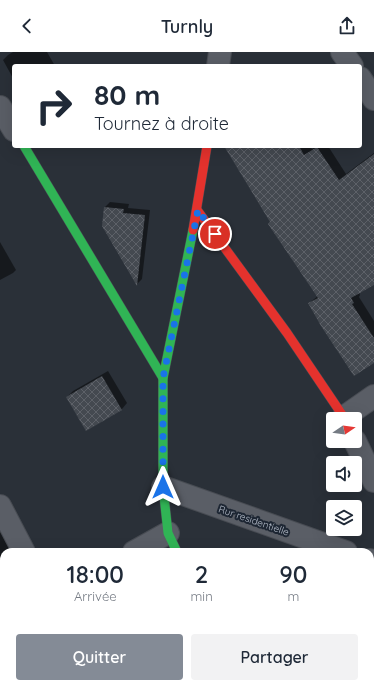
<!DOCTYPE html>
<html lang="fr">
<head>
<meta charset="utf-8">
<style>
  body { margin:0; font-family:Quicksand,sans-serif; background:#f2f2f3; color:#1f2937; height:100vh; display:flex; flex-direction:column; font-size:15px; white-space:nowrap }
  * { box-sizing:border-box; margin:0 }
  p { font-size:13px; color:#747a83 }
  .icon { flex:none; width:22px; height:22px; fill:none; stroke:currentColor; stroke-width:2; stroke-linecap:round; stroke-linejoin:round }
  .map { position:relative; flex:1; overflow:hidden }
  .drawer { position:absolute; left:0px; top:496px; width:374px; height:140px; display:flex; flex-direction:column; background:#fff; border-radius:12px 12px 0 0; box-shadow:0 4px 16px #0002 }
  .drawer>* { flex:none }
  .hud { position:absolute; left:12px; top:12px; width:350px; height:84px; border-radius:4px; box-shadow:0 4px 16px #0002; background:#fff; color:#1f2937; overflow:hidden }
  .needle { width:26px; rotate:77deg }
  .tools { position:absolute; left:326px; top:360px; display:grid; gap:8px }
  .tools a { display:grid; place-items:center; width:36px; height:36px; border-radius:4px; background:#fff; box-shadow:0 4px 16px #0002; font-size:20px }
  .pin { position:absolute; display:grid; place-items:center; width:34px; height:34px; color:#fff; margin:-17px; border:2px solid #fff; border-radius:50%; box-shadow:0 1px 4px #0007 }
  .me { position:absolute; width:44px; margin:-22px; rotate:0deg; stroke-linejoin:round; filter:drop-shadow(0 0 3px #0008) }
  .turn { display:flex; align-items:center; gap:14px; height:84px; padding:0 16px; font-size:18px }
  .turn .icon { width:52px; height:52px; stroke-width:2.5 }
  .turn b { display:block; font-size:28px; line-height:34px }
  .eta { display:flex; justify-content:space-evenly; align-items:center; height:68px; text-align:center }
  .eta b { font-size:24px; font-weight:600; line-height:28px }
  .action { display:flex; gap:8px; margin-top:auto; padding:8px 16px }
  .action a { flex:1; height:46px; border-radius:4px; background:#848b96; color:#fff; font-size:16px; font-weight:600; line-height:46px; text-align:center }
  .action a+a { background:#f2f2f3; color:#1f2937 }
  header { display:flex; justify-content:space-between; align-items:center; height:52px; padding:0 16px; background:#fff; font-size:18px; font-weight:600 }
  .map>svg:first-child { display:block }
</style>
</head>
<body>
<header><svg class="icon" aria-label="back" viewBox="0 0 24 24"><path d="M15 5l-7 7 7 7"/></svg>Turnly<svg class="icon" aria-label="share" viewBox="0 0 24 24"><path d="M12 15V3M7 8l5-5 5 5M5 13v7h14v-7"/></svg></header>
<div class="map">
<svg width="374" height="636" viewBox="0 0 374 636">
  <defs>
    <pattern id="building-cross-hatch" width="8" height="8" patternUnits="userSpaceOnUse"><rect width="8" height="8" fill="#444950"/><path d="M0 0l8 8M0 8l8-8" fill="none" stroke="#5d6168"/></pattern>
  </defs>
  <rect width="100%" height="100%" fill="#2a3038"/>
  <g fill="#0007">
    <polygon points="13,0 47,0 55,14 14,14 14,28 3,8 8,3"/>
    <polygon points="226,94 310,94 312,97 317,94 328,94 346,122 374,101 374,232 359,240 360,243 359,245 374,269 374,310 309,251 318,244 271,170"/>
    <polygon points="110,150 129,152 128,156 150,158 142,227 137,232 105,155"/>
    <polygon points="0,190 16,218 13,221 0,228"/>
    <polygon points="108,319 127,351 122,357 87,378 67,345 73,339"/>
    <polygon points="0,476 19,500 4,500 4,512 0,515"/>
  </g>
  <g fill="url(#building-cross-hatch)">
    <polygon points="224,94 299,94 304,103 317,95 339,128 374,102 374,233 351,246 354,251 352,252 374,286 374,311 354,324 321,274 308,251 318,246 268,172 270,170"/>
    <polygon points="104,155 124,157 123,161 145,163 137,234 102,174"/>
    <polygon points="102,324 122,358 86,379 66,345"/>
  </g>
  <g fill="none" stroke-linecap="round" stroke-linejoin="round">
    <defs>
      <g id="street">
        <polyline points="342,0 352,14"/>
        <polyline points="218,14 220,0"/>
        <polyline points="360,26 374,47"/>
        <polyline points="0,55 14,78"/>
        <polyline points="344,365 374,344"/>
        <polyline points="355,389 374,429"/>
        <polyline points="163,435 346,500"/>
        <polyline points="0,454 24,500"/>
        <polyline points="134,500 168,481"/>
        <polyline points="370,508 374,510"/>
        <polyline points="0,574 4,572"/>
        <polyline points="239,632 241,636"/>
      </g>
      <g id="fast">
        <polyline points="24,94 163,326"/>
        <polyline points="177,500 168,481 163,435 163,326 193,178"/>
      </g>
      <g id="jam">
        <polyline points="197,158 287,281 345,367"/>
        <polyline points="193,178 207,94"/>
      </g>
    </defs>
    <use href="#street" stroke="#484c53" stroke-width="24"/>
    <use href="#fast" stroke="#484c53" stroke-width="10"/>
    <use href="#jam" stroke="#484c53" stroke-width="10"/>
    <use href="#street" stroke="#5a5e66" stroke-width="22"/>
    <use href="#fast" stroke="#30b455" stroke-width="9"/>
    <use href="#jam" stroke="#e5322d" stroke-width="9"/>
  </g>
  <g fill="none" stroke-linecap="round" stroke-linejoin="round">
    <polyline stroke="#1a73e8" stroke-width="7" stroke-dasharray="0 12.6" points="163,435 163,326 198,158 215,182"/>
  </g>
  <g text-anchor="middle" stroke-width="4" stroke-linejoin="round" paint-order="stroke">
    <g font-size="10" fill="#b4bcc9" stroke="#1d2633">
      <text transform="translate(254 468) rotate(19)" y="4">Rur residentielle</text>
    </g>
  </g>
</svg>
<div class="tools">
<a><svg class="needle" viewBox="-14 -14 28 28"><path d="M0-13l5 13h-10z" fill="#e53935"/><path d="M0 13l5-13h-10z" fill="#747a83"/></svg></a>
<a><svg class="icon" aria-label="sound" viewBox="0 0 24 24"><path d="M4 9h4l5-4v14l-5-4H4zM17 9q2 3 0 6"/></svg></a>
<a><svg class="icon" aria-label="layers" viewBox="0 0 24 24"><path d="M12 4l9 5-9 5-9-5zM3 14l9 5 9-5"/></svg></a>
</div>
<div class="pin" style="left:215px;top:182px;background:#d93025"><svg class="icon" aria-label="arrive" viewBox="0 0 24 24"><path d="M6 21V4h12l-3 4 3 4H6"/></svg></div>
<svg class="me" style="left:163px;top:435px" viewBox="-20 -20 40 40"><path d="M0-17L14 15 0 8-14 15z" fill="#1a73e8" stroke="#fff" stroke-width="4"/></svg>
<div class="hud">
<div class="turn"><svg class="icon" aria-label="right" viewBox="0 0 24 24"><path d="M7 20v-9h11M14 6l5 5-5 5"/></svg><div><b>80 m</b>Tournez à droite</div></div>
</div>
<section class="drawer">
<div class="eta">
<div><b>18:00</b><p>Arrivée</p></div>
<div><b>2</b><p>min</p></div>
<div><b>90</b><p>m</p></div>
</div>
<div class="action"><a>Quitter</a><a>Partager</a></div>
</section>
</div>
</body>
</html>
